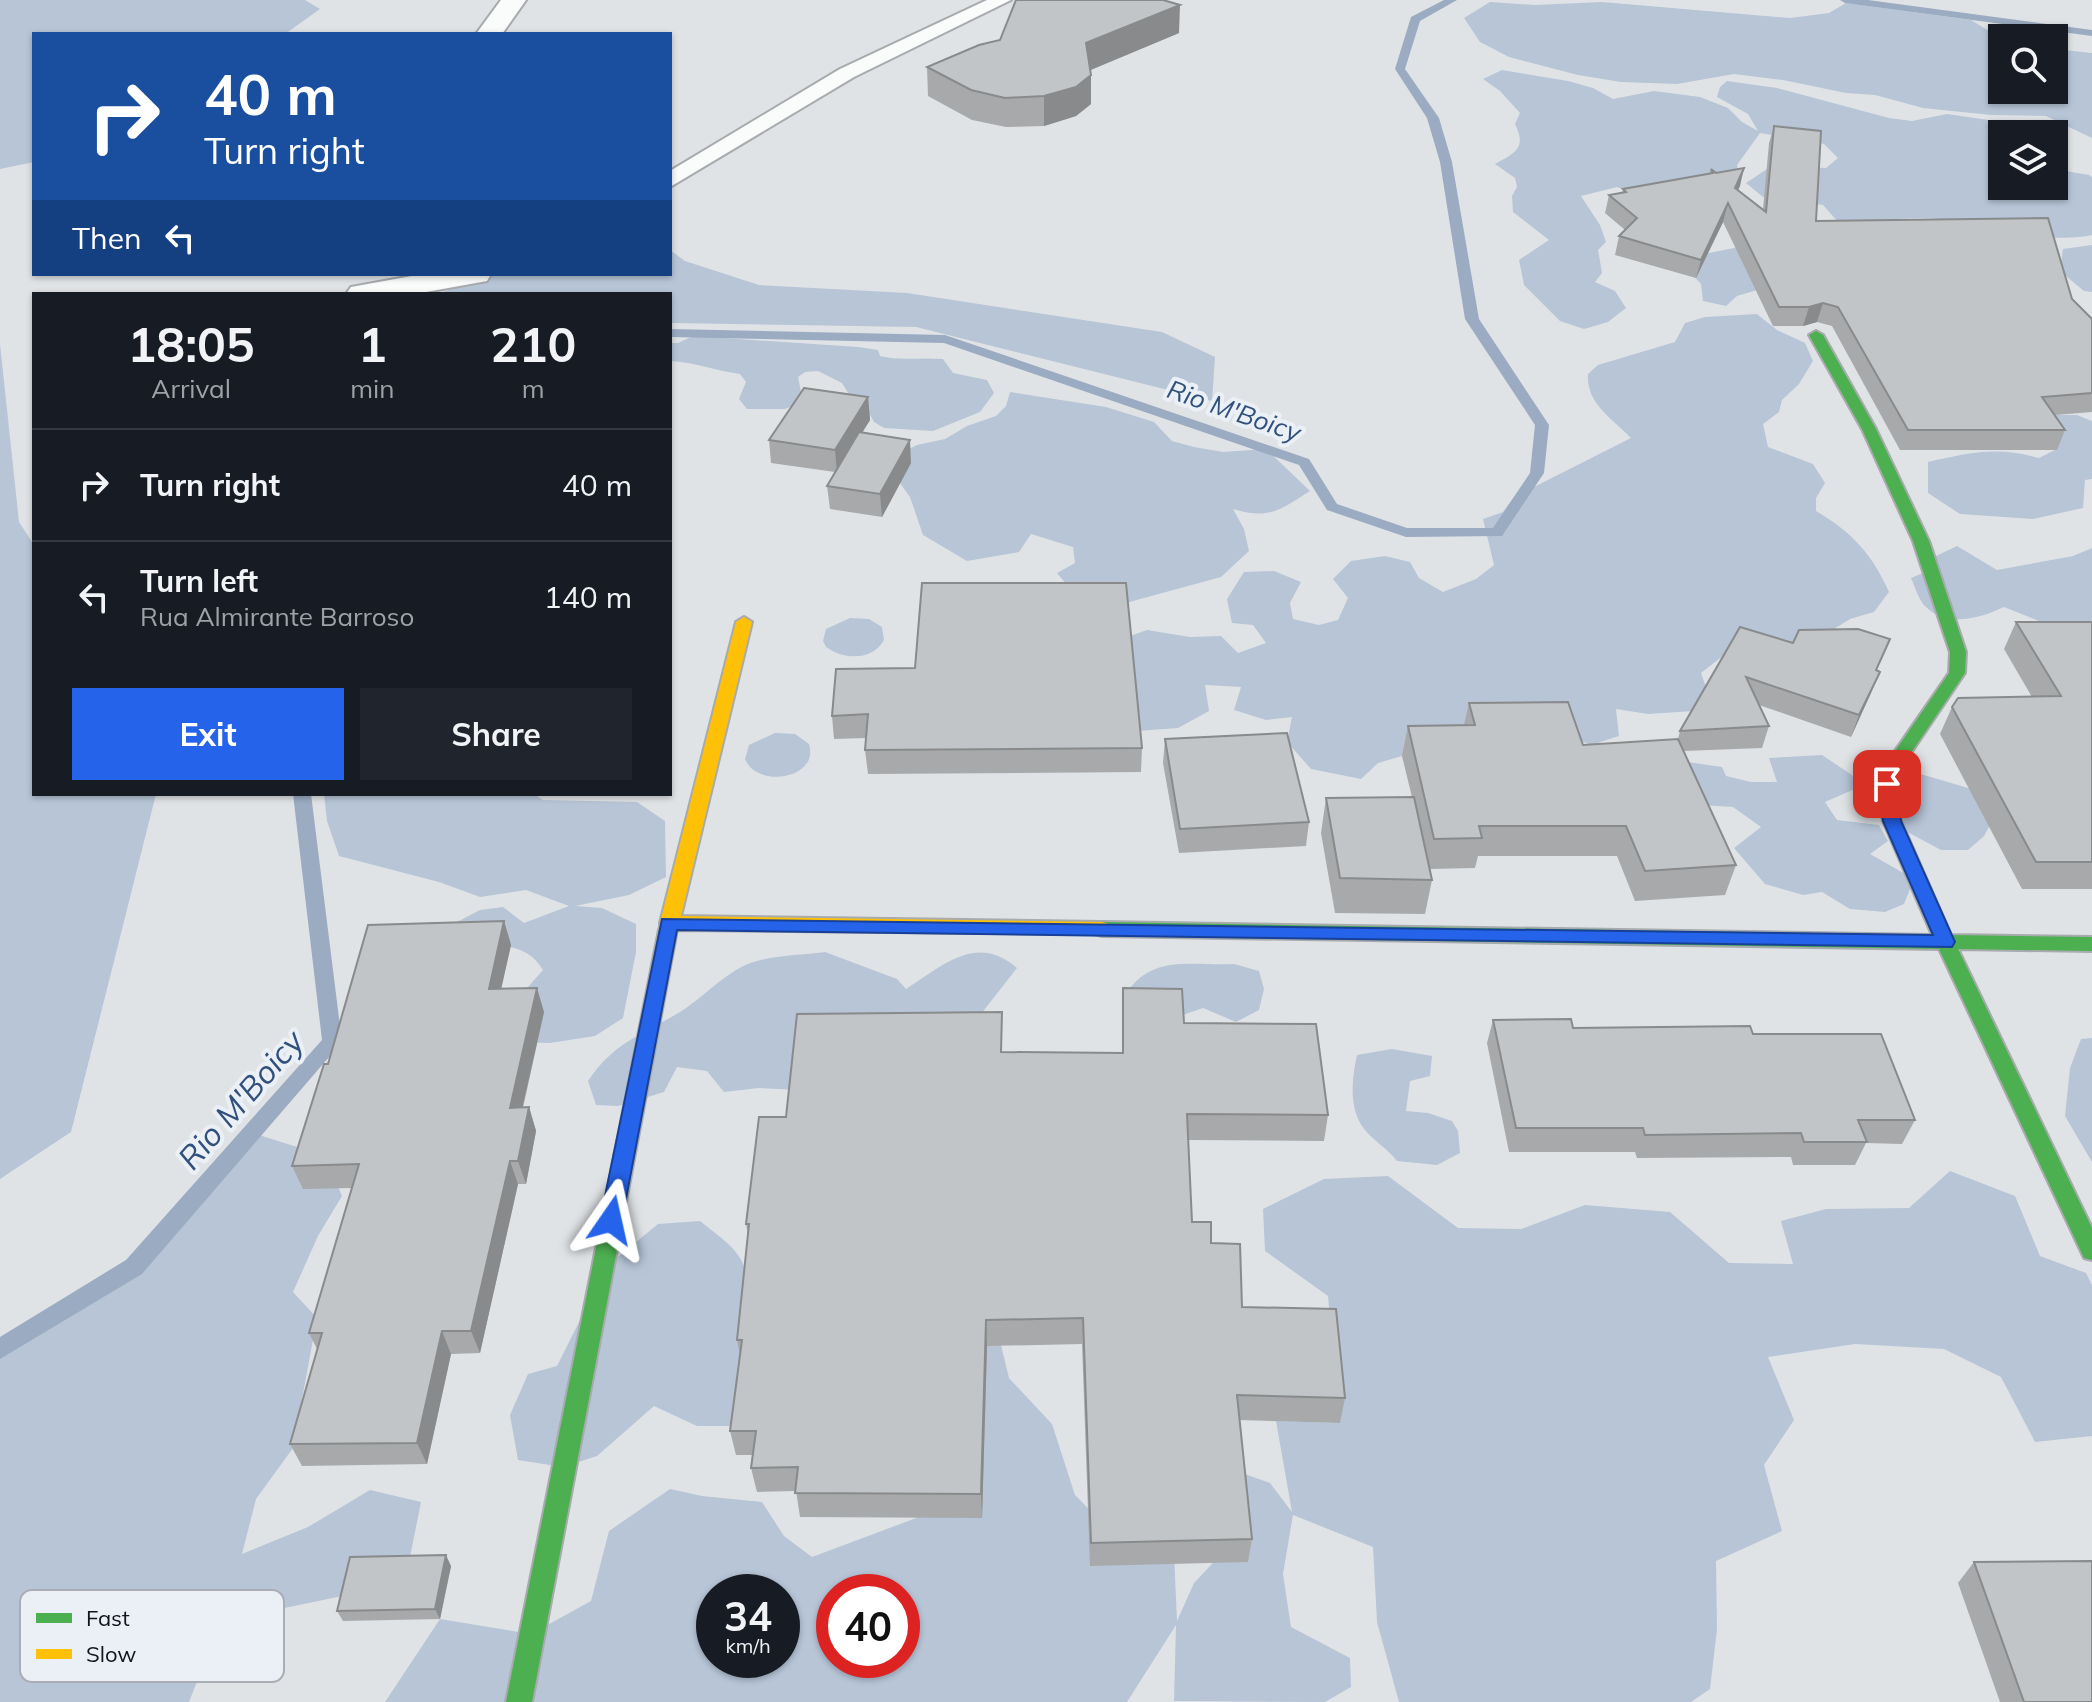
<!DOCTYPE html>
<html lang="en">
<head>
<meta charset="utf-8">
<style>
  body { margin:0; font-family:Mulish,sans-serif; background:#20242c; color:#f1f3f6; height:100vh; display:flex; flex-direction:column; font-size:30px; white-space:nowrap }
  * { box-sizing:border-box; margin:0 }
  p { font-size:26px; color:#9ea1a6 }
  .icon { flex:none; width:44px; height:44px; fill:none; stroke:currentColor; stroke-width:2; stroke-linecap:round; stroke-linejoin:round }
  .map { position:relative; flex:1; overflow:hidden }
  .details { position:absolute; left:32px; top:292px; width:640px; height:504px; display:flex; flex-direction:column; background:#171b24; border-radius:0px; box-shadow:0 2px 6px #0004 }
  .details>* { flex:none }
  .hud { position:absolute; left:32px; top:32px; width:640px; height:244px; border-radius:0px; box-shadow:0 2px 6px #0004; background:#1a4fa0; color:#fff; overflow:hidden }
  .buttons { position:absolute; left:1988px; top:24px; display:grid; gap:16px }
  .buttons a { display:grid; place-items:center; width:80px; height:80px; border-radius:0px; background:#171b24; box-shadow:0 2px 6px #0004; font-size:40px }
  .speed { position:absolute; left:696px; top:1574px; display:flex; gap:16px; font-size:40px; font-weight:700; text-align:center }
  .speed>* { display:grid; place-content:center; width:104px; height:104px; border-radius:50%; background:#171b24; box-shadow:0 2px 6px #0004; line-height:1 }
  .speed small { font-size:20px; font-weight:400 }
  .speed .limit { border:12px solid #d22; background:#fff; color:#111 }
  .pin { position:absolute; display:grid; place-items:center; width:68px; height:68px; color:#fff; margin:-34px; border-radius:16px; box-shadow:0 4px 12px #0006 }
  .me { position:absolute; width:88px; margin:-44px; rotate:11deg; stroke-linejoin:round; filter:drop-shadow(0 0 6px #0008) }
  .turn { display:flex; align-items:center; gap:28px; height:168px; padding:0 40px; font-size:36px }
  .turn .icon { width:104px; height:104px; stroke-width:2.5 }
  .turn b { display:block; font-size:56px; line-height:68px }
  .then { display:flex; align-items:center; height:76px; padding:0 40px; background:#0003; gap:16px; font-size:30px }
  .eta { display:flex; justify-content:space-evenly; align-items:center; height:136px; text-align:center }
  .eta b { font-size:48px; font-weight:700; line-height:56px }
  .button { display:flex; gap:16px; margin-top:auto; padding:16px 40px }
  .button a { flex:1; height:92px; border-radius:0px; background:#2563eb; color:#fff; font-size:32px; font-weight:700; line-height:92px; text-align:center }
  .button a+a { background:#20242c; color:#f1f3f6 }
  ul { padding:0; list-style:none }
  li { display:flex; align-items:center; gap:24px; height:112px; padding:0 40px; border-top:2px solid #363941 }
  li div { flex:1 }
  li b { display:block; font-size:30px }
  li em { font-style:normal }
  .map>svg:first-child { display:block }
</style>
</head>
<body>
<div class="map">
<svg width="2092" height="1702" viewBox="0 0 2092 1702">
  <rect width="100%" height="100%" fill="#e0e3e6"/>
  <g fill="#b7c5d7" fill-rule="evenodd">
    <polygon points="0,0 305,0 320,9 285,34 34,34 34,162 0,169"/>
    <polygon points="1490,2 1535,5 1602,2 1790,18 1829,13 1846,3 1971,20 2002,39 2002,90 2054,90 2054,49 2092,53 2092,138 2046,116 1991,115 1923,108 1875,95 1846,93 1783,80 1734,74 1677,84 1621,82 1578,75 1509,57 1480,42 1464,18"/>
    <path d="M1502 70 1568 81 1593 88 1613 99 1654 91 1700 97 1728 108 1742 122 1758 131 1748 114 1717 97 1720 87 1727 81 1777 88 1889 118 1912 121 1947 114 2044 128 2051 134H2002V186H2054V169L2089 175 2092 177V235C2049 245 1982 225 1939 219 1910 215 1870 223 1840 224L1823 205 1763 197 1746 183 1773 165 1826 168 1838 158 1824 144 1760 133 1737 165 1739 176 1635 194 1617 187 1581 196 1600 225 1606 242 1598 250 1602 273 1595 282 1615 291 1626 308 1608 322 1584 329 1560 321 1524 285 1519 260 1549 240 1513 212 1512 196 1517 187 1515 178 1495 164C1515 153 1527 148 1515 124L1520 113 1500 91 1483 79Z"/>
    <polygon points="1749,245 1781,283 1737,296 1726,306 1703,301 1701,284 1685,267 1699,255"/>
    <polygon points="2092,245 2092,292 2084,291 2060,271 2063,249"/>
    <polygon points="670,250 685,261 759,285 907,293 1162,332 1215,357 1212,401 916,327 670,323 670,294 437,294 498,274 670,274"/>
    <path d="M1757 314 1777 330 1805 343 1813 361 1799 384 1782 400 1779 412 1763 424 1768 447 1813 464 1825 483 1816 498V511C1852 532 1872 554 1889 592L1874 612 1850 619 1780 663 1733 648 1701 673 1709 696 1693 711 1648 714 1616 709 1619 736 1591 745 1560 732 1433 747 1378 763 1361 779 1311 769 1287 742 1292 717 1266 720 1234 710 1241 687 1205 685 1209 711 1178 728 1137 731 1096 648 1147 630 1190 637 1221 636 1238 653 1266 643 1253 625 1232 623 1227 599 1244 572 1274 571 1301 582 1290 603 1293 619 1319 625 1338 620 1348 598 1333 579 1351 561 1385 556 1410 562 1419 578 1443 592 1476 579 1494 565 1483 519 1503 512 1514 497 1631 438C1612 418 1586 404 1588 374L1598 365 1675 342 1685 323 1705 317Z"/>
    <path d="M693 336 858 347 878 350 880 356C899 361 922 357 943 359L953 373 987 380 994 393 980 412 933 431 884 428 874 422 868 411 855 404 842 383 818 371 805 372 798 377 803 402 785 409H747L739 399 746 382 740 374C715 371 695 362 670 361V343H678Z"/>
    <polygon points="0,344 19,522 34,545 34,794 156,794 71,1132 0,1179"/>
    <path d="M1010 392 1106 407 1154 422 1172 441 1194 447 1223 452 1266 449 1310 491C1280 510 1269 520 1233 509L1244 529 1249 551 1221 577 1122 604 1072 591 1057 573 1075 563 1073 547 1031 534 1019 552 967 561 923 535 910 497 900 483 897 455 917 445 945 439 967 426 996 416 1006 406Z"/>
    <path d="M2051 415H2077L2092 421V479L2085 480 2083 508 2033 519 1960 514 1928 493V462C1969 453 1997 446 2039 458L2057 449Z"/>
    <path d="M1957 546 1997 570 2073 556 2092 548V627L2061 630 2004 607C1981 618 1947 628 1926 607 1919 601 1915 587 1911 578L1930 570 1936 556Z"/>
    <path d="M850 618 869 619 882 627 884 640C872 661 844 660 826 647L823 641 826 629Z"/>
    <path d="M775 733 795 734 809 744C820 779 757 789 745 759L749 745Z"/>
    <polygon points="1822,755 1852,775 1857,788 1825,802 1837,820 1879,825 1888,841 1870,854 1914,879 1904,904 1885,912 1850,909 1822,892 1803,895 1765,884 1734,848 1761,827 1733,807 1700,805 1687,762 1722,767 1726,776 1751,782 1777,782 1769,758"/>
    <polygon points="1917,773 1975,790 1990,825 1984,836 1968,850 1941,850 1898,827 1902,782"/>
    <path d="M324 794H534L543 800 637 802 665 821 666 877 629 895 575 906 602 908 636 924V952L623 1018 595 1036 550 1043 519 1042 520 996 543 970C524 937 485 946 453 946L455 923 480 910 503 907 524 923 569 906 526 890 480 897 439 882 339 856 327 821Z"/>
    <path d="M825 952 897 979 906 989C944 965 976 933 1017 968L977 1019 800 1090 759 1088 724 1092 707 1071 677 1067 664 1092 618 1106 596 1105 588 1081C614 1042 642 1035 680 1012 706 996 727 969 757 961 778 955 803 955 825 952Z"/>
    <path d="M1234 964 1259 971 1264 989 1259 1010 1236 1022 1203 1008 1180 1016 1124 997C1150 953 1190 966 1234 964Z"/>
    <polygon points="2092,1038 2092,1162 2065,1116 2070,1068 2081,1039"/>
    <path d="M1392 1049 1432 1056 1430 1076 1410 1081 1406 1111 1428 1113 1452 1121 1458 1131 1460 1153 1437 1165 1397 1161C1388 1149 1374 1141 1365 1130 1348 1109 1352 1079 1357 1055Z"/>
    <polygon points="252,1133 326,1156 342,1196 318,1236 293,1292 317,1318 293,1448 256,1499 242,1554 308,1527 370,1490 421,1502 410,1557 352,1594 270,1611 207,1656 189,1702 0,1702 0,1349 134,1267"/>
    <path d="M1950 1171 2015 1196 2040 1256 2086 1273 2092 1285V1436L2035 1442 2001 1377 1944 1349 1855 1344 1768 1357 1794 1420 1764 1465 1782 1531 1716 1561 1717 1629 1710 1689 1691 1702H1399L1377 1622 1373 1547 1293 1515 1283 1574 1291 1627 1350 1658 1351 1687 1325 1702 1174 1701 1176 1625 1127 1702H385L440 1619 531 1634 591 1601 609 1531 670 1489 702 1496 762 1502 784 1536 812 1557 935 1511 915 1271 1001 1345 1009 1378 1052 1424 1075 1495 1126 1547 1174 1553 1177 1621 1194 1583 1226 1549 1239 1472 1270 1483 1292 1512 1276 1421 1339 1423 1328 1296 1265 1251 1263 1209 1324 1179 1388 1176 1458 1228 1521 1229 1585 1205 1670 1212 1729 1263 1793 1264 1781 1221 1826 1209 1909 1208ZM714 1592H782V1660H714ZM834 1592H902V1660H834Z"/>
    <path d="M700 1221C713 1232 737 1247 743 1264 753 1291 741 1393 739 1426H697L654 1406 597 1456 563 1467 518 1460 510 1415 528 1374 557 1366 607 1266 658 1224Z"/>
  </g>
  <g fill="none" stroke-linecap="round" stroke-linejoin="round">
    <g fill="#9babc1" fill-rule="evenodd">
      <polygon points="1444,0 1457,0 1420,21 1405,69 1439,118 1452,162 1479,319 1549,425 1544,473 1502,536 1406,537 1327,510 1299,465 944,343 670,337 670,329 945,335 1309,459 1337,504 1407,528 1493,528 1530,473 1535,425 1465,319 1440,162 1427,118 1395,69 1411,17"/>
      <polygon points="1840,0 1868,0 2092,30 2092,36 1845,3"/>
      <polygon points="293,794 311,794 342,1042 142,1274 0,1359 0,1337 126,1260 322,1040"/>
    </g>
    <defs>
      <polygon id="lane" points="987,0 1011,0 854,77 670,187 670,171 840,69"/>
      <g id="street">
        <polygon points="501,0 526,0 502,34 476,34"/>
        <polygon points="423,274 491,274 487,281 415,294 346,294 351,287"/>
      </g>
      <g id="fast">
        <polygon points="1816,331 1823,335 1876,429 1929,541 1966,652 1965,673 1909,756 1896,784 1901,821 1951,935 2092,937 2092,951 1958,949 2092,1228 2092,1260 2084,1258 1939,949 1102,936 1095,934 1093,929 1095,924 1102,922 1932,935 1883,821 1878,784 1895,751 1949,673 1950,652 1913,541 1862,429 1809,335"/>
        <polygon points="668,923 675,925 677,930 532,1702 506,1702 659,930 661,925"/>
      </g>
      <polygon id="slow" points="744,617 752,622 681,916 1102,922 1109,924 1111,929 1109,934 677,930 675,935 661,935 660,923 736,622"/>
    </defs>
    <use href="#lane" stroke="#a8abad" stroke-width="4"/>
    <use href="#street" stroke="#a8abad" stroke-width="4"/>
    <use href="#fast" stroke="#a8abad" stroke-width="4"/>
    <use href="#slow" stroke="#a8abad" stroke-width="4"/>
    <use href="#lane" fill="#fafbfb" fill-rule="evenodd"/>
    <use href="#street" fill="#fafbfb" fill-rule="evenodd"/>
    <use href="#fast" fill="#4caf50" fill-rule="evenodd"/>
    <use href="#slow" fill="#ffc107" fill-rule="evenodd"/>
  </g>
  <g fill="#a7a9ab">
    <polygon points="1179,33 1090,70 1091,104 1076,116 1044,126 1006,127 972,120 928,96 927,67"/>
    <polygon points="1774,126 1816,221 2072,299 2092,319 2092,412 2055,415 2065,430 2057,450 1900,450 1832,326 1817,322 1803,326 1773,326 1723,222 1696,278 1615,255 1619,236 1625,230 1605,213 1609,195 1622,193 1623,189 1709,174 1711,169 1740,186 1738,190 1763,209 1769,143"/>
    <polygon points="868,397 870,420 862,433 911,463 882,517 830,509 827,486 835,472 771,463 769,440"/>
    <polygon points="2016,622 2092,622 2092,889 2022,889 1940,734 1952,707 2032,697 2004,649"/>
    <polygon points="1740,627 1880,672 1851,737 1759,705 1769,726 1762,748 1683,751 1736,865 1725,895 1635,901 1617,856 1478,856 1475,868 1430,869 1432,880 1425,914 1335,913 1321,833 1326,798 1412,797 1402,756 1408,726 1464,725 1469,703 1583,745 1678,739 1680,731"/>
    <polygon points="836,669 1142,748 1141,772 868,774 865,750 866,738 834,739 832,716"/>
    <polygon points="1165,739 1309,822 1306,846 1179,853 1163,763"/>
    <polygon points="504,921 511,945 501,988 544,1012 523,1108 529,1107 536,1131 526,1184 518,1184 480,1353 451,1354 427,1464 302,1466 290,1444 317,1349 309,1333 352,1188 303,1189 292,1166"/>
    <polygon points="1123,988 1184,1023 1328,1115 1324,1141 1188,1140 1192,1222 1211,1243 1242,1307 1345,1398 1340,1423 1239,1420 1252,1539 1248,1562 1090,1566 1082,1344 987,1346 982,1518 800,1517 796,1491 757,1492 751,1468 753,1455 736,1455 730,1431 740,1355 737,1340 748,1235 746,1224 786,1117 1002,1039 1002,1052 1122,1053"/>
    <polygon points="1493,1020 1573,1028 1753,1034 1915,1120 1902,1144 1866,1143 1855,1165 1793,1165 1791,1157 1637,1158 1635,1152 1509,1152 1487,1043"/>
    <polygon points="1974,1562 2092,1702 2000,1702 1958,1583"/>
    <polygon points="451,1566 440,1619 343,1621 337,1611"/>
  </g>
  <g fill="#888a8b">
    <polygon points="1180,5 1179,33 1086,72 1086,43"/>
    <polygon points="1091,75 1091,104 1076,116 1044,126 1044,96"/>
    <polygon points="1744,168 1740,186 1730,206 1735,188"/>
    <polygon points="1728,203 1723,222 1696,278 1701,260"/>
    <polygon points="1823,303 1817,322 1803,326 1809,307"/>
    <polygon points="868,397 870,420 837,473 835,450"/>
    <polygon points="910,440 911,463 882,517 880,494"/>
    <polygon points="1880,672 1871,693 1851,737 1859,715"/>
    <polygon points="504,921 511,945 496,1012 489,989"/>
    <polygon points="537,988 544,1012 517,1131 510,1108"/>
    <polygon points="529,1107 536,1131 526,1184 518,1161"/>
    <polygon points="510,1161 518,1184 480,1353 471,1331"/>
    <polygon points="986,1320 987,1346 982,1518 981,1494"/>
    <polygon points="442,1331 451,1354 427,1464 417,1443"/>
    <polygon points="446,1555 451,1566 440,1619 435,1609"/>
  </g>
  <g fill="#c2c5c7" stroke="#888a8b" stroke-width="2">
    <polygon points="1016,0 1163,0 1180,5 1086,43 1091,75 1076,87 1044,96 1005,98 971,90 927,67 979,45 1000,40"/>
    <polygon points="1774,126 1821,131 1816,221 2048,218 2072,299 2092,319 2092,393 2042,397 2065,430 1908,430 1838,307 1823,303 1809,307 1779,307 1728,203 1701,260 1619,236 1637,218 1609,195 1626,192 1623,189 1713,173 1711,169 1716,173 1744,168 1735,188 1766,212"/>
    <polygon points="804,388 868,397 835,450 769,440"/>
    <polygon points="859,432 910,440 880,494 827,486"/>
    <polygon points="922,583 1126,583 1142,748 865,750 868,714 832,716 836,669 915,668"/>
    <polygon points="2016,622 2092,622 2092,862 2036,862 1952,707 1958,698 2061,696"/>
    <polygon points="1740,627 1793,643 1799,630 1858,629 1890,639 1876,670 1880,672 1859,715 1746,677 1769,726 1680,731"/>
    <polygon points="1568,702 1583,745 1678,739 1736,865 1645,871 1626,826 1479,826 1482,838 1434,839 1408,726 1475,725 1469,703"/>
    <polygon points="1287,733 1309,822 1180,829 1165,739"/>
    <polygon points="1414,797 1432,880 1340,878 1326,798"/>
    <polygon points="504,921 489,989 537,988 510,1108 529,1107 518,1161 510,1161 471,1331 442,1331 417,1443 290,1444 322,1333 309,1333 359,1164 292,1166 324,1064 328,1064 368,925"/>
    <polygon points="1123,988 1182,989 1184,1023 1316,1024 1328,1115 1187,1114 1192,1222 1211,1222 1211,1243 1240,1244 1242,1307 1336,1309 1345,1398 1237,1395 1252,1539 1091,1543 1083,1318 986,1320 981,1494 795,1493 798,1467 751,1468 756,1431 730,1431 742,1340 737,1340 749,1224 746,1224 759,1117 786,1117 797,1014 1002,1012 1001,1052 1123,1053"/>
    <polygon points="1571,1019 1573,1028 1750,1026 1753,1034 1881,1034 1915,1120 1858,1120 1867,1142 1804,1142 1801,1133 1645,1135 1643,1128 1516,1128 1493,1020"/>
    <polygon points="446,1555 435,1609 337,1611 350,1557"/>
    <polygon points="2092,1561 2092,1702 2024,1702 1974,1562"/>
  </g>
  <polygon fill="#2563eb" stroke="#184099" stroke-width="2" points="1887,778 1896,784 1901,821 1955,942 1952,947 677,930 622,1220 619,1226 611,1229 603,1226 600,1220 662,919 1933,935 1883,821 1879,784"/>
  <g text-anchor="middle" stroke-width="8" stroke-linejoin="round" paint-order="stroke">
    <g font-size="26" font-style="italic" fill="#31507b" stroke="#ebeff6">
      <text transform="translate(1234 411) rotate(19)" y="9">Rio M'Boicy</text>
    </g>
    <g font-size="32" font-style="italic" fill="#31507b" stroke="#ebeff6">
      <text transform="translate(241 1100) rotate(-49)" y="11">Rio M'Boicy</text>
    </g>
  </g>
  <rect x="20" y="1590" width="264" height="92" rx="12" fill="#ebeff6" stroke="#aaadb3" stroke-width="2"/>
  <rect x="36" y="1613" width="36" height="10" fill="#4caf50"/>
  <rect x="36" y="1649" width="36" height="10" fill="#ffc107"/>
  <g font-size="22" fill="#131416">
    <text x="86" y="1626">Fast</text>
    <text x="86" y="1662">Slow</text>
  </g>
</svg>
<div class="buttons">
<a><svg class="icon" aria-label="search" viewBox="0 0 24 24"><circle cx="10" cy="10" r="6"/><path d="M15 15l6 6"/></svg></a>
<a><svg class="icon" aria-label="layers" viewBox="0 0 24 24"><path d="M12 4l9 5-9 5-9-5zM3 14l9 5 9-5"/></svg></a>
</div>
<div class="speed"><div>34<small>km/h</small></div><div class="limit">40</div></div>
<div class="pin" style="left:1887px;top:784px;background:#d93025"><svg class="icon" aria-label="arrive" viewBox="0 0 24 24"><path d="M6 21V4h12l-3 4 3 4H6"/></svg></div>
<svg class="me" style="left:611px;top:1220px" viewBox="-20 -20 40 40"><path d="M0-17L14 15 0 8-14 15z" fill="#2563eb" stroke="#fff" stroke-width="4"/></svg>
<div class="hud">
<div class="turn"><svg class="icon" aria-label="right" viewBox="0 0 24 24"><path d="M7 20v-9h11M14 6l5 5-5 5"/></svg><div><b>40 m</b>Turn right</div></div>
<div class="then">Then<svg class="icon" aria-label="left" viewBox="0 0 24 24"><path d="M17 20v-9H6M10 6l-5 5 5 5"/></svg></div>
</div>
<section class="details">
<div class="eta">
<div><b>18:05</b><p>Arrival</p></div>
<div><b>1</b><p>min</p></div>
<div><b>210</b><p>m</p></div>
</div>
<ul>
<li><svg class="icon" aria-label="right" viewBox="0 0 24 24"><path d="M7 20v-9h11M14 6l5 5-5 5"/></svg><div><b>Turn right</b></div><em>40 m</em></li>
<li><svg class="icon" aria-label="left" viewBox="0 0 24 24"><path d="M17 20v-9H6M10 6l-5 5 5 5"/></svg><div><b>Turn left</b><p>Rua Almirante Barroso</p></div><em>140 m</em></li>
</ul>
<div class="button"><a>Exit</a><a>Share</a></div>
</section>
</div>
</body>
</html>
